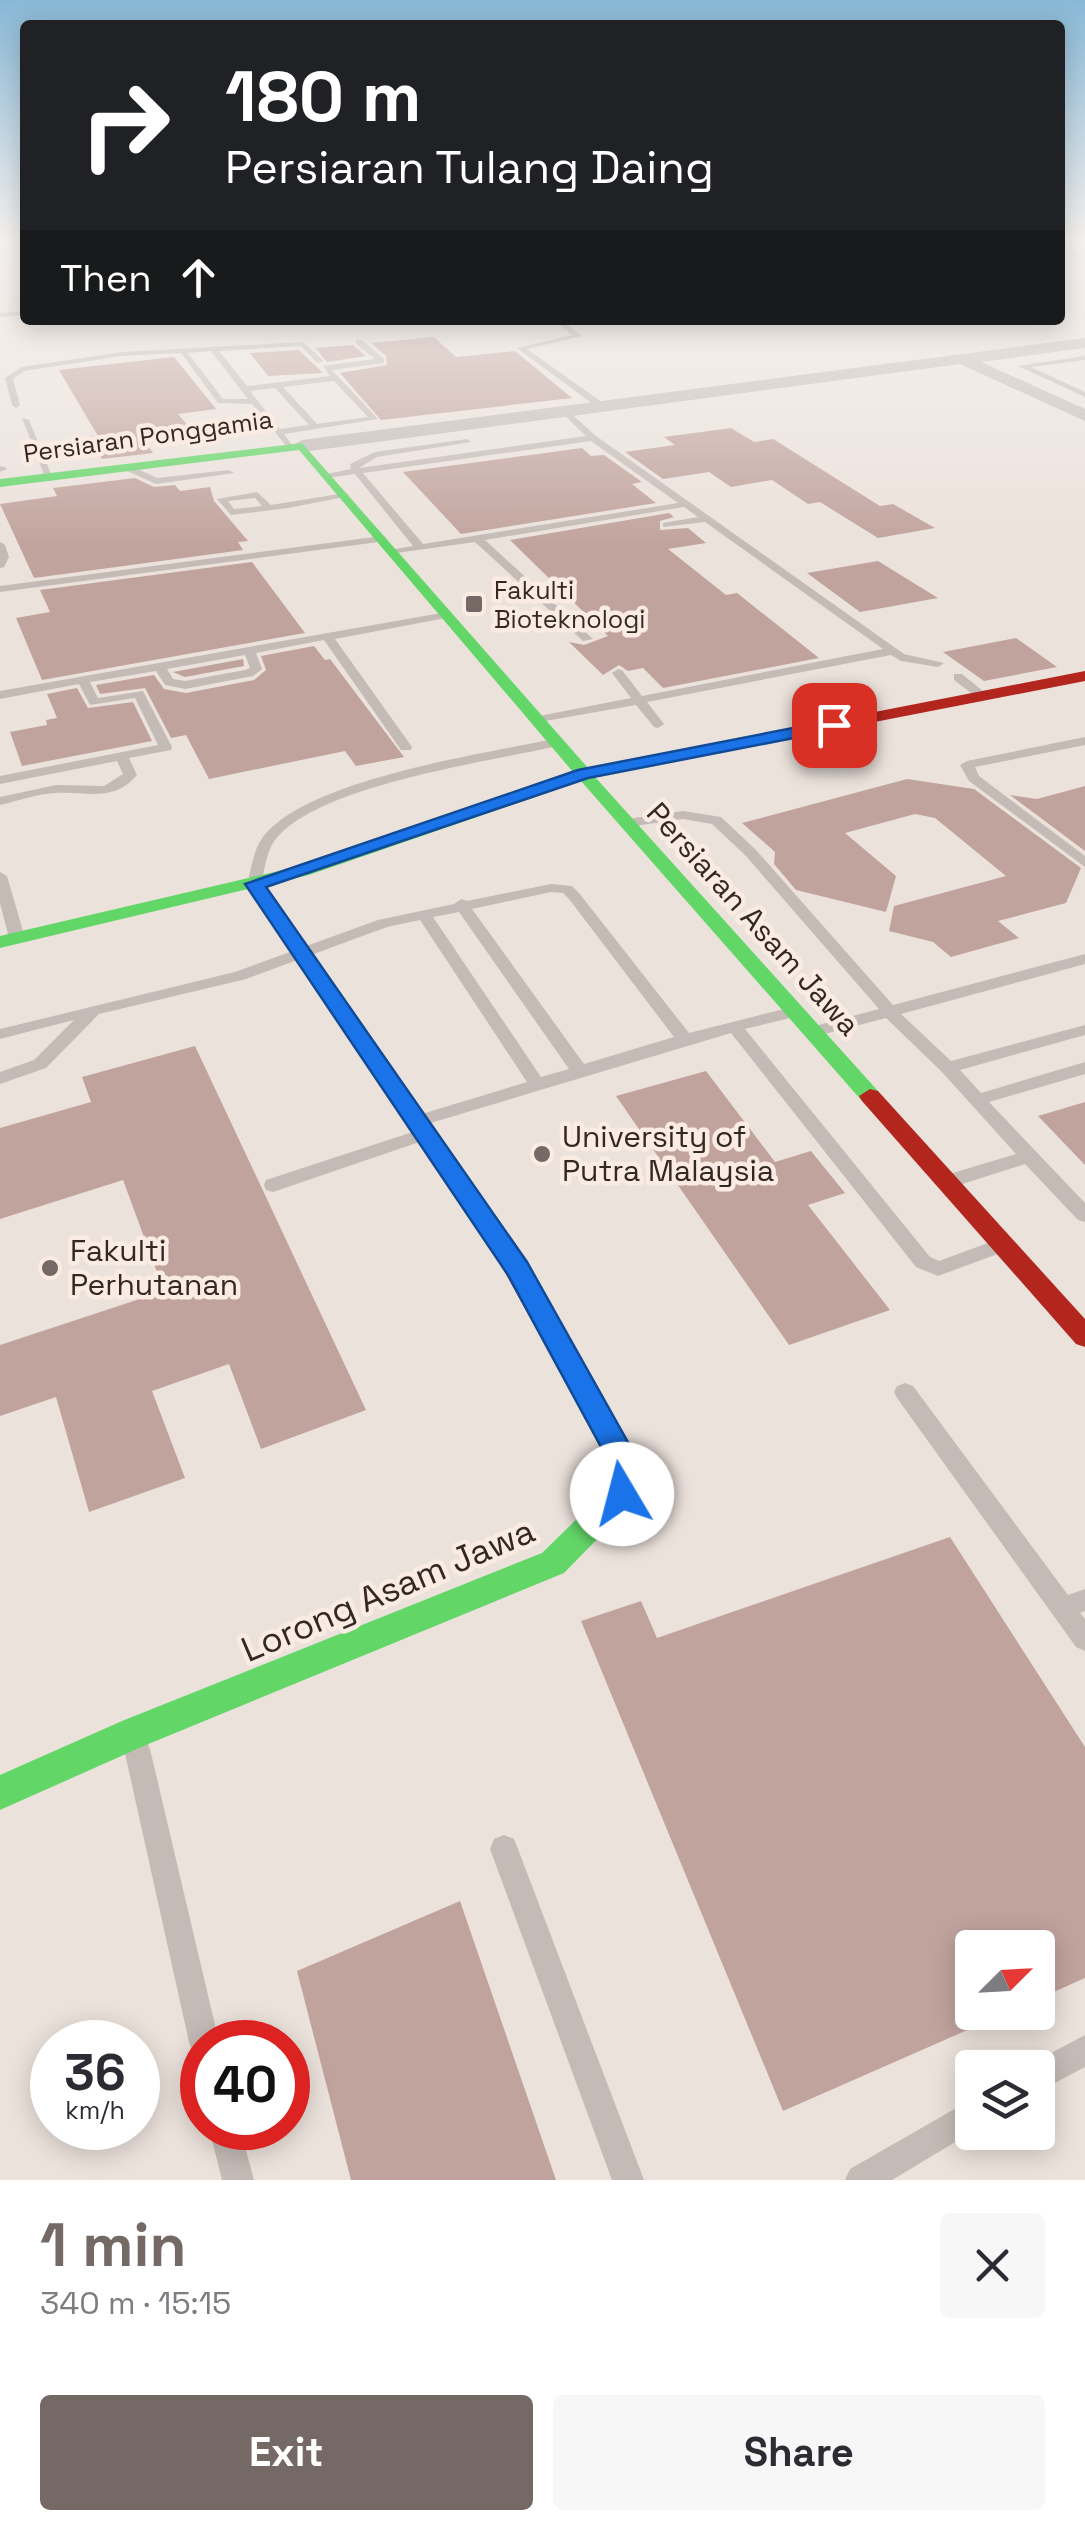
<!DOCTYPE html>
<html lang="en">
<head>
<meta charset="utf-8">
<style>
  body { margin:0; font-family:"Space Grotesk",sans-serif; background:#f7f7f7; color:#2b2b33; height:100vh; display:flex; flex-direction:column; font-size:38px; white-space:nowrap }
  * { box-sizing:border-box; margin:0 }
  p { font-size:32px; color:#7c7c81 }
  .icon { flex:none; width:55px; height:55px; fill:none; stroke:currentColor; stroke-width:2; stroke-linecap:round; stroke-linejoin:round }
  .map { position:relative; height:2180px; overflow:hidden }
  .drawer { display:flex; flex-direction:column; background:#fff; flex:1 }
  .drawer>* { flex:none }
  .top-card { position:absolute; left:20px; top:20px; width:1045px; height:305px; border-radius:10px; box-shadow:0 5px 25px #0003; background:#202124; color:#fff; overflow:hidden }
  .needle { width:65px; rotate:66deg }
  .controls { position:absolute; left:955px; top:1930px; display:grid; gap:20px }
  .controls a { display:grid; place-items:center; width:100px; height:100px; border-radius:10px; background:#fff; box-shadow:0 5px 25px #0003; font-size:50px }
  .speed { position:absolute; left:30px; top:2020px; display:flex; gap:20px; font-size:50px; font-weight:700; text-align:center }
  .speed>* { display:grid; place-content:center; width:130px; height:130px; border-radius:50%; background:#fff; box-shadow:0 5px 25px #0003; line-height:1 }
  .speed small { font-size:25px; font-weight:400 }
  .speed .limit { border:15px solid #d22; background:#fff; color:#111 }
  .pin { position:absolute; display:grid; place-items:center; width:85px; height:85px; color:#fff; margin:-42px; border-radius:20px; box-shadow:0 5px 15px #0006 }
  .me { position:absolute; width:110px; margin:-55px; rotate:352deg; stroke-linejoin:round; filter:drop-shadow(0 0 8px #0008) }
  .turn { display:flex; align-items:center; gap:35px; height:210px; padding:0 40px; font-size:45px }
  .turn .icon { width:130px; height:130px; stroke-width:2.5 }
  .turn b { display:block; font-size:70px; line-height:85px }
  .then { display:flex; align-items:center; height:95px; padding:0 40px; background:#0003; gap:20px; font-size:38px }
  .round { display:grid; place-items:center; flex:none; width:105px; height:105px; border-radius:10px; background:#f7f7f7 }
  .overview { display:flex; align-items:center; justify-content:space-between; height:170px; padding:0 40px }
  h1 { font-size:60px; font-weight:600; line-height:75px; color:#746965 }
  .action { display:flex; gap:20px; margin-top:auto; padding:20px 40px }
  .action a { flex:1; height:115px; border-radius:10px; background:#746965; color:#fff; font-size:40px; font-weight:600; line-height:115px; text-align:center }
  .action a+a { background:#f7f7f7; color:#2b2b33 }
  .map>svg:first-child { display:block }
</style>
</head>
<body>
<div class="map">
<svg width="1085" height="2180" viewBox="0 0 1085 2180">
  <rect width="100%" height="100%" fill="#ece2dc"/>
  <g fill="#c1a39d">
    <polygon points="434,337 456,357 515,351 572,398 381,420 340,373 387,365 386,356 371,343"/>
    <polygon points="353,345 366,356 327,362 315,348"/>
    <polygon points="299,350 323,373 268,376 250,353"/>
    <polygon points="174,357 216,409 178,414 190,428 140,435 153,453 102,459 89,437 98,436 59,370"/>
    <polygon points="731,428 754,442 773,439 880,506 893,504 935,528 878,538 820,502 808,504 772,480 731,487 709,472 663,479 625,452 675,445 664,437"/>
    <polygon points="582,448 591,456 604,455 642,482 632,484 656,503 461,534 403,472"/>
    <polygon points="135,478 154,487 175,485 180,491 210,487 214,501 248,541 238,542 243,550 34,578 0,504 57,496 53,488"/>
    <polygon points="669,513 674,517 660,521 660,530 688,528 706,543 668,549 726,595 737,593 819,658 663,688 643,668 628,671 619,665 603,675 569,642 584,645 608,636 510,540"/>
    <polygon points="878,561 938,598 860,612 807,573"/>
    <polygon points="252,562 305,633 42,680 16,618 50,612 40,590"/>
    <polygon points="1016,638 1057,667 984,681 943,652"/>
    <polygon points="314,646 325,660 330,659 404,757 356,766 345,751 209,779 186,735 171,738 145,688 100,694 96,685 154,675 164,689 186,693 254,680 266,670 261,656"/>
    <polygon points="243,659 244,666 185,677 173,672"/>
    <polygon points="77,688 88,708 133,702 152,741 22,766 10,732 47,725 46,720 57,718 47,694"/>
    <polygon points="907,779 974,789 1081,868 1066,903 998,921 1019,938 951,957 933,942 889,931 894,906 1006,876 935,818 915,814 845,833 896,876 886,912 796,890 774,864 775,852 742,823"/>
    <polygon points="1085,786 1085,851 1010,795 1037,799"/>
    <polygon points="195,1046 366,1410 261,1449 229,1364 152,1391 185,1478 89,1512 56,1397 0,1416 0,1345 164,1291 123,1180 0,1219 0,1128 91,1102 82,1077"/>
    <polygon points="706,1071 775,1162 811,1151 845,1193 808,1205 890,1310 789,1345 616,1096"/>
    <polygon points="1085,1102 1085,1165 1038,1116"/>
    <polygon points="950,1537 1085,1747 1085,1978 1038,1999 1038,1948 972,1948 972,2028 783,2111 581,1621 641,1601 657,1638"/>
    <polygon points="460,1901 556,2180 351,2180 297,1971"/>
  </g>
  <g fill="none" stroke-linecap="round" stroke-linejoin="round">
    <g fill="#c4bbb6" fill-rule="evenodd">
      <polygon points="19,242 25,242 25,249 23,248"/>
      <polygon points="25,311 25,315 0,317 0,313"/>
      <polygon points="553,320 562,320 582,336 527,349 603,403 603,407 597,407 517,348 572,335"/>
      <path d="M356 340H362L384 359V363L332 370 378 419 284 434 292 445 288 448 252 404 218 403 181 353 122 356 24 371 13 379 20 405 16 408 12 405 5 378 22 367 122 352 303 342 324 361 317 363 301 346 219 351 247 386 330 376 323 366 375 359 356 344ZM211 351 248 399H223L188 353ZM334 381 368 417 317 424 283 387ZM275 388 309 425 280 429 250 391Z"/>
      <polygon points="1085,356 1085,360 1031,367 1085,392 1085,397 1018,366"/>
      <path d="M564 407 596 436 904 654 944 663 938 667 901 661 891 655 647 702 664 724 658 728 654 727 636 705 534 723V717L631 698 612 673 618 669 622 670 642 696 883 649 705 522 663 527V523L698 517 684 507 485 540 593 639 583 641 475 542 389 554V550L413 546 355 474 327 478 322 475 351 469 350 464 375 452 467 439 471 442 377 457 359 468 586 436 561 412ZM591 441 678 503 423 544 363 473Z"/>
      <polygon points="22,418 29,420 53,479 45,477"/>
      <polygon points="123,465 129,465 157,478 229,470 234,473 156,484 123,469"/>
      <polygon points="0,466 5,467 7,469 0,472"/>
      <path d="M257 492 271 505 345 493 350 496 288 508 231 515 217 499ZM255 498 262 506 234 509 228 501Z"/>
      <polygon points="382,536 386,537 386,541 0,592 0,586"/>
      <polygon points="0,542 5,545 9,557 4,567 0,568"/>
      <path d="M447 612 453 615 451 617 335 639 412 747 411 750H401L324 640 256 653 262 669 253 676 185 689 165 685 156 671 90 682 98 698 143 691 172 747 171 750 129 758 137 775C113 803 87 791 55 793 36 794 18 801 0 805V797L56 785 104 786 123 774 117 761 0 784V776L158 745 135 698 90 705 79 684 0 699V691ZM245 655 250 668 245 670 185 681 173 679 167 669Z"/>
      <polygon points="954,674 962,674 989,696 979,699 954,680"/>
      <polygon points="1085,737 1085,745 975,767 979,776 1085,856 1085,867 969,781 960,765 967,761"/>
      <path d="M557 738 562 739V745C495 761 311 785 273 843 265 856 265 874 259 887H249L247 884C251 870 253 852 261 840 302 779 486 754 557 738Z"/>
      <polygon points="683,811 721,817 756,850 893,1005 1085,954 1085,964 901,1014 951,1061 1085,1025 1085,1035 960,1070 981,1093 1085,1062 1085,1074 989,1102 1085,1203 1085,1222 1078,1220 1025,1164 953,1187 946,1185 944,1180 946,1175 1016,1154 942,1072 886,1018 817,1036 811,1035 809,1031 811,1027 879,1009 746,856 712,824 683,819 627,827 620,823 627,819"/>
      <polygon points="0,872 7,876 25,938 22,941 12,941 9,938 0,903"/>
      <path d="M551 884 572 886 579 893 689 1033 792 1007 798 1008 800 1012 798 1016 745 1029 930 1257 939 1261 996 1240 1003 1242 1006 1247 1003 1252 938 1276 916 1267 731 1033 424 1125H412L409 1121 412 1117 527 1082 420 920 387 927 246 979 99 1014 46 1068 0 1084V1072L34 1060 74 1020 0 1039V1029L235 972 378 920 454 904 461 899 467 901ZM551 892 563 893 569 899 674 1037 584 1064 472 909ZM459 912 569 1069 541 1077 433 917Z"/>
      <polygon points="425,1128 434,1134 431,1138 273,1192 266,1190 264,1185 266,1180"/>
      <polygon points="905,1383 913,1386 1068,1595 1085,1589 1085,1611 1080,1613 1085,1619 1085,1651 1076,1647 897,1398 894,1392 897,1386"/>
      <polygon points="137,1736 146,1740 150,1749 219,2042 202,2042 202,2056 193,2053 189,2042 124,1749 128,1740"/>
      <polygon points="504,1835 514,1839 518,1849 644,2180 612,2180 490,1849 494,1839"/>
      <polygon points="1085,2035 1085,2067 1038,2092 1038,2068 1027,2066"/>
      <polygon points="972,2099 972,2132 892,2180 845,2180 850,2169"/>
      <polygon points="209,2128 240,2128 254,2180 222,2180"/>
    </g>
    <polygon fill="#c4bbb6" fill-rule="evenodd" points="1085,338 1085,348 981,362 1085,409 1085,421 960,364 302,452 292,446 302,440"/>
    <g fill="#63d668" fill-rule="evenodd">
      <polygon points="302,443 588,768 717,745 717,753 595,777 878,1091 881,1096 878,1101 862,1101 581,781 309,875 265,885 514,1242 518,1249 514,1256 496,1256 248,889 0,948 0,936 296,867 573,772 299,450 0,487 0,479"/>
      <polygon points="596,1507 607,1511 611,1520 607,1529 564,1573 146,1745 0,1810 0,1775 122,1721 542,1553 585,1511"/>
    </g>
    <g fill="#b3261e" fill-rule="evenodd">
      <polygon points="1085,671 1085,681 711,754 703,749 711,744"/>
      <polygon points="870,1089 878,1091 1085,1319 1085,1347 1076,1344 862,1101 859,1096"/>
      <path d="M505 1240 514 1242 630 1446 637 1494C628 1513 607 1537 585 1529L581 1520 607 1490 602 1447 492 1249 496 1242Z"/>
    </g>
    <defs>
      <polyline id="rail" points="1060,249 1085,258"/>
    </defs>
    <use href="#rail" stroke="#aca4a0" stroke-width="4"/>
    <use href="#rail" stroke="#faece2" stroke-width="2.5" stroke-dasharray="9" stroke-linecap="butt"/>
  </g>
  <linearGradient id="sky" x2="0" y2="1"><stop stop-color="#88b8d6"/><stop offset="0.44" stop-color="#f6f2ef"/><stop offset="1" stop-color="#f6f2ef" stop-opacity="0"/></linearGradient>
  <rect width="1085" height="547" fill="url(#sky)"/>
  <polygon fill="#1a73e8" stroke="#114b97" stroke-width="2.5" points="834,720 842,725 840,729 588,778 266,887 527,1262 630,1446 637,1494 632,1503 622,1507 611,1503 601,1447 508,1275 245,884 578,770"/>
  <g fill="#746965" stroke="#faece2" stroke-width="4">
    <rect x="464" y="594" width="20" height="20" rx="5"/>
    <circle cx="542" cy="1154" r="10"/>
    <circle cx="50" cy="1268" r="10"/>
  </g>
  <g text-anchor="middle" stroke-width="9" stroke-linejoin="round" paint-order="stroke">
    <g font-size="25" fill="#342825" stroke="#faece2">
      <text transform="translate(148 436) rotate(-8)" y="9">Persiaran Ponggamia</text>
    </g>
    <g font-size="25" fill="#342825" stroke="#faece2" text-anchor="start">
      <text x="494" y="599">Fakulti<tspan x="494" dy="29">Bioteknologi</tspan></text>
    </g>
    <g font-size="30" fill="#342825" stroke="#faece2">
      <text transform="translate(753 919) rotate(48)" y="10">Persiaran Asam Jawa</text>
    </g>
    <g font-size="30" fill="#342825" stroke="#faece2" text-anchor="start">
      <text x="562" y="1147">University of<tspan x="562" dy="34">Putra Malaysia</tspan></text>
      <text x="70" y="1261">Fakulti<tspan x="70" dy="34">Perhutanan</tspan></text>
    </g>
    <g font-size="35" fill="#342825" stroke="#faece2">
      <text transform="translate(388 1590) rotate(-23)" y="12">Lorong Asam Jawa</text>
    </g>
  </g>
</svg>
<div class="controls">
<a><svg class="needle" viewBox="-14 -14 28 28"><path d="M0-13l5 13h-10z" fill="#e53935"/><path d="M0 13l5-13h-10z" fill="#7c7c81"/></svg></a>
<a><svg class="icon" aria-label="layers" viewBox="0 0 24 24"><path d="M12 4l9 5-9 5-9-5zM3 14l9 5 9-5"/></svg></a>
</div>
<div class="speed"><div>36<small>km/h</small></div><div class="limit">40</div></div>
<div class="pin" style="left:834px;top:725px;background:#d93025"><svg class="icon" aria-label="arrive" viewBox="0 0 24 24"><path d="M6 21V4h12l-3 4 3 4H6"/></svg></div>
<svg class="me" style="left:622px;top:1494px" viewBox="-20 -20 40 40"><circle r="19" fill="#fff"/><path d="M0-13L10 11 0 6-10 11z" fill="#1a73e8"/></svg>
<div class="top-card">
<div class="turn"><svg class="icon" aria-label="right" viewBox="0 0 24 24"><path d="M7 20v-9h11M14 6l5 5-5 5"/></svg><div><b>180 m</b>Persiaran Tulang Daing</div></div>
<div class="then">Then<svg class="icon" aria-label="ahead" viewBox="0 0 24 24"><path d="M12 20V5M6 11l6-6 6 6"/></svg></div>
</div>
</div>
<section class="drawer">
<div class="overview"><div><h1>1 min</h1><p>340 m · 15:15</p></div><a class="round"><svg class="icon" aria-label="close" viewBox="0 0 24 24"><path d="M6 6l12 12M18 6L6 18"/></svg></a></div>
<div class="action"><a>Exit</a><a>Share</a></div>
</section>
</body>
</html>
